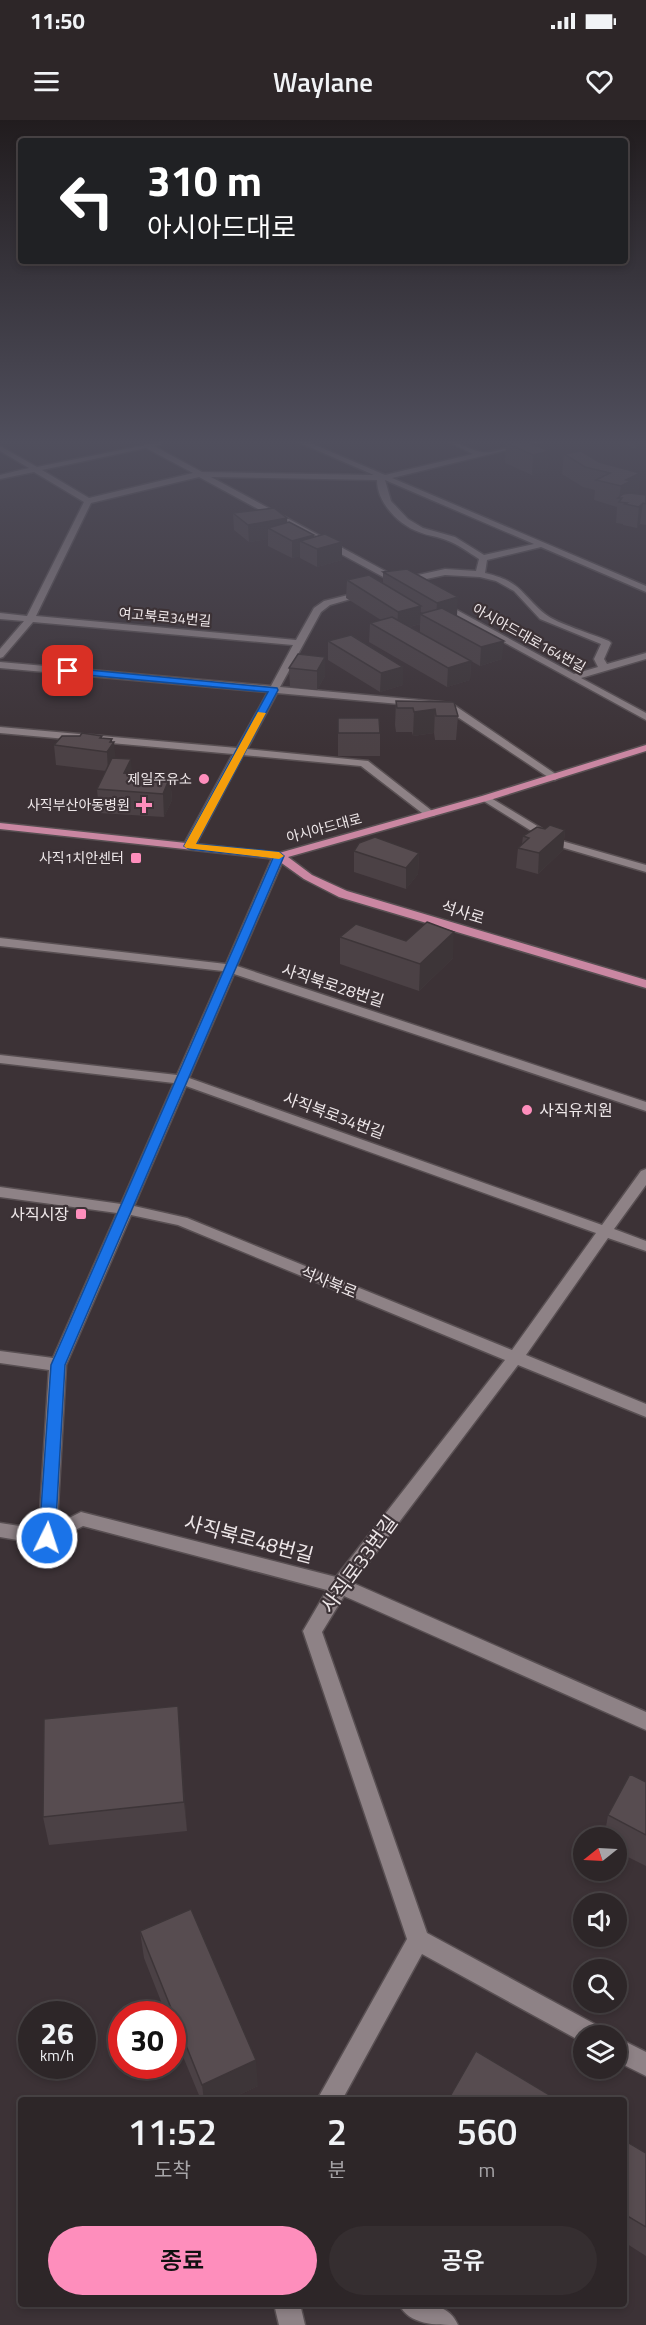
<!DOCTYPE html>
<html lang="ko">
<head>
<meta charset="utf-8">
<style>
  body { margin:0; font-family:"Titillium Web","Noto Sans KR",sans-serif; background:#352e30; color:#f1f3f6; height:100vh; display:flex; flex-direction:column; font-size:22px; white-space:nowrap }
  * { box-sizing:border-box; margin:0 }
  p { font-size:20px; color:#a7a5a8 }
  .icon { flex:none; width:33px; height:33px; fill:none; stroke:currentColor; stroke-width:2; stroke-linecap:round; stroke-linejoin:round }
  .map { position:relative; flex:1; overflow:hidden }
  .panel { position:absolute; left:18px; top:1977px; width:609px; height:210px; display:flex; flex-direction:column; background:#2d2628; border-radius:6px; box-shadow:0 3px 9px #0003,0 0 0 2px #484345 }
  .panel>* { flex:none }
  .banner { position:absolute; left:18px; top:18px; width:610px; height:126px; border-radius:6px; box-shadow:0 3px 9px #0003,0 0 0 2px #484345; background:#202124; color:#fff; overflow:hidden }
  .needle { width:39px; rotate:252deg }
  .buttons { position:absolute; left:573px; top:1707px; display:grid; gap:12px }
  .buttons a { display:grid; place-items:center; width:54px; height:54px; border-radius:50%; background:#2d2628; box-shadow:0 3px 9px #0003,0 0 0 2px #484345; font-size:30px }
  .speed { position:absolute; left:18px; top:1881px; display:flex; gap:12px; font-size:30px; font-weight:700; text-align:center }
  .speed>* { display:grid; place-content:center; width:78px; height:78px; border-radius:50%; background:#2d2628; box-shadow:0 3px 9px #0003,0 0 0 2px #484345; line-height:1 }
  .speed small { font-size:15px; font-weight:400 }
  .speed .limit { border:9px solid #d22; background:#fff; color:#111 }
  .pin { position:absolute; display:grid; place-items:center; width:51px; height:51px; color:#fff; margin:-26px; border-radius:12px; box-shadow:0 3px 9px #0006 }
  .me { position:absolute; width:66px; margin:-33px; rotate:4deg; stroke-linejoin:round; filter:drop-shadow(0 0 4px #0008) }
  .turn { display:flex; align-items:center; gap:21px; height:126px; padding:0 30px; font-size:27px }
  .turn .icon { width:78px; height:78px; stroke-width:2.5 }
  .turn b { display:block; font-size:42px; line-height:51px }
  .eta { display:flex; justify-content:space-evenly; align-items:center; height:102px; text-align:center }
  .eta b { font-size:36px; font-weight:600; line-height:42px }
  .button { display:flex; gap:12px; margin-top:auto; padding:12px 30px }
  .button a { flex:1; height:69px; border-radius:36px; background:#fe8ebc; color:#111; font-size:24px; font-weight:600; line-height:69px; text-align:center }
  .button a+a { background:#352e30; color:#f1f3f6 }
  .status { display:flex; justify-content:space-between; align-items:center; height:42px; padding:0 30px; background:#2d2628; direction:ltr }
  .status svg { height:16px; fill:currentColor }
  header { display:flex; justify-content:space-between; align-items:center; height:78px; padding:0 30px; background:#2d2628; font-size:27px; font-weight:600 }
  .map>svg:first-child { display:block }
</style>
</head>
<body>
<div class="status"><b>11:50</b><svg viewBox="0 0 49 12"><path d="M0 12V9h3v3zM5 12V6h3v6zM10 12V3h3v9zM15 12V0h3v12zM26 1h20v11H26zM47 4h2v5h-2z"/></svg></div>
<header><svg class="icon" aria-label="menu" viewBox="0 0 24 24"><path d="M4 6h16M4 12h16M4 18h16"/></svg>Waylane<svg class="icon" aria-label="heart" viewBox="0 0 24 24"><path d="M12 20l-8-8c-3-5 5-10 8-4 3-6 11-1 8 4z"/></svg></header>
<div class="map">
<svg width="646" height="2205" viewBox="0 0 646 2205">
  <rect width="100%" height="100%" fill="#3c3236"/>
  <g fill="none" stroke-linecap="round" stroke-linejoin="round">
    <defs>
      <g id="minor">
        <path d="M160 322V325L154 326 202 352 374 355 298 322H308L385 355 473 334 449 322C462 322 470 331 482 332 494 334 522 322 540 322L392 358 646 466V472L541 427 487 440 485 453C522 462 519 472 545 494 557 504 593 514 609 521L611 523 604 539 607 544 646 533V539L581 558 646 593V600L436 485 444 483 574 554 598 547 594 539 601 524 540 499 514 471 496 461 480 457 445 455 398 465 199 357 91 383 36 496 296 520 314 488 324 481 368 470V474L330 485 321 492 280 567 451 583 560 657 555 660 551 659 444 588 277 573 247 629 368 641 436 694 434 696H426L361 646 243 635 195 726 189 729 185 728 183 726 233 634 0 613V607L237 628 268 572 0 548V542L271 566 293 525 33 502 3 537 0 538V529L24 501 0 499V493L27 496 84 382 34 352 0 359V355L29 348 0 331V326L37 347ZM146 328 193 353 89 378 42 350ZM211 357 377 360C377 383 399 405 419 412 428 416 437 416 446 420 458 424 468 432 479 439L476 451 445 449 400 459ZM385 360 534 424 484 435 455 417 423 408 408 399 391 381Z"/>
        <polygon points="486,675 562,721 646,745 646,752 554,725 482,680 481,678"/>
        <path d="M279 733 285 736 237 846 646 982V991L234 854 189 958 602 1105 641 1051 646 1049V1065L614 1109 646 1121V1131L608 1118 526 1235 646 1284V1297L518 1245 353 1463 646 1592V1610L344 1476 322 1512 427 1813 602 1908 605 1916H584V1923L422 1834 342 1980H317L407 1819 303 1511 327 1470 83 1406 47 1425 0 1417V1403L39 1409 49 1250 0 1243V1231L53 1238 117 1093 0 1077V1067L121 1084 174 963 0 943V935L177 955 223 851 0 826V818L226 844 273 736ZM186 966 596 1113 512 1230 187 1098 134 1086ZM131 1095 178 1105 505 1240 336 1457 81 1392 57 1404 66 1245Z"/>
        <polygon points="616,1917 646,1932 646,1956 616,1941"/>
        <polygon points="274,2184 300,2184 305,2205 279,2205"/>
        <path d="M399 2184C422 2184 448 2181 458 2205 435 2205 409 2205 399 2184Z"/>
      </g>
      <polygon id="major" points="646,625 646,631 490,680 288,737 312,755 347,771 646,860 646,868 339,777 304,759 276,739 0,709 0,703 279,733 482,676"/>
    </defs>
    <use href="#minor" stroke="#584f52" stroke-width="3"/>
    <use href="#major" stroke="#584f52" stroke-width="3"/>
    <use href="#minor" fill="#8e8286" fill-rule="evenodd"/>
    <use href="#major" fill="#ca87a2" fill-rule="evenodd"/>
  </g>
  <g fill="#4b4145" fill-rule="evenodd">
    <polygon points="619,322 646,322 635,329"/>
    <polygon points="506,323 549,331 547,351 532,355 505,343"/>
    <polygon points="564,334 640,353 638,373 637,374 646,375 646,405 640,404 637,408 623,405 623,404 616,403 617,387 594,380 595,370 583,367 562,354"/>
    <polygon points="233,393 288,403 314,415 314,417 342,422 342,440 317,447 300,438 300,436 292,438 268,426 268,419 249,422 234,410"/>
    <path d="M407 449 456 495 502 539 480 546 471 541 470 560 447 567 369 522 370 503 381 500 346 478 347 460 383 463V452ZM420 492 423 493 420 494V512L410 507 420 504Z"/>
    <polygon points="328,521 403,547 403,565 380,572 328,540"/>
    <polygon points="325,537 325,556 317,570 290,567 289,548"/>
    <polygon points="396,581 458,596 456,620 435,620 434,613 413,616 412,612 396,612 395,605"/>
    <polygon points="338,598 380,613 380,636 338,636"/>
    <polygon points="102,616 102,618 112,622 115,638 132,654 170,657 172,680 164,697 99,693 97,669 106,651 56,645 54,625"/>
    <polygon points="545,709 565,710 563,730 538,754 516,748 518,728 522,724 523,716"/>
    <polygon points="354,731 419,733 418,754 406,769 354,752"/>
    <polygon points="340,817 453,838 419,871 340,844"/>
    <polygon points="180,1615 187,1711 49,1725 43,1697"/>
    <polygon points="646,1662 646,1746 616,1731 616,1718 604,1718 608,1695"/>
    <polygon points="140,1811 258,1966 228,1980 201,1980 172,1910 172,1894 166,1894 144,1838"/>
    <polygon points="624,2020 646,2033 646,2136 624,2122"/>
  </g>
  <g fill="#3d3538">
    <polygon points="635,322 646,322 646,326 635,329"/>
    <polygon points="549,331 547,351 532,355 533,335"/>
    <polygon points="640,353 638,373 629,377 619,378 621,366 626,360"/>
    <polygon points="643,383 640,404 637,408 639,387"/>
    <polygon points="287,398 288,415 268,408 268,419 249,422 248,405"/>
    <polygon points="314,415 314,428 300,421 300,436 292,438 292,421"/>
    <polygon points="342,422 342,440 317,447 317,429"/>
    <polygon points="458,477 457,495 436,501 437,483"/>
    <polygon points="421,486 420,504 397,510 398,492"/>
    <polygon points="504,521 502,539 480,546 481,527"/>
    <polygon points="325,537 325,556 317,570 317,551"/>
    <polygon points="471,541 470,560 447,567 448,548"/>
    <polygon points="403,547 403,565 380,572 381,553"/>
    <polygon points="435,589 434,613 413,616 414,592"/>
    <polygon points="112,619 112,624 114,622 116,642 108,652 107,632 110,622"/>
    <polygon points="131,639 133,662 124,653"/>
    <polygon points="170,657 172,680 164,697 163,674"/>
    <polygon points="565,710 563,730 538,754 539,733"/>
    <polygon points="419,733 418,754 406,769 406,748"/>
    <polygon points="454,812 453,838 419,871 420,844"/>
    <polygon points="178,1586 180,1615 187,1711 184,1682"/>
    <polygon points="256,1940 258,1966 228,1980 204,1980 202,1965"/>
  </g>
  <g fill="#574c50" stroke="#3d3538" stroke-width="1.5">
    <polygon points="510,322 528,322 549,331 533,335 506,323"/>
    <polygon points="581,331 599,342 640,353 626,360 631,361 621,366 596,360 610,353 585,347 564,334"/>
    <polygon points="630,373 646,375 646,384 643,383 639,387 625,384 627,383 619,382 622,378 618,378 623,374"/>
    <polygon points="274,388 287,398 248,405 233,393"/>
    <polygon points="289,402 314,415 292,421 268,408"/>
    <polygon points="325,414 342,422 317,429 300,421"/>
    <polygon points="407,449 458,477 437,483 383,452"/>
    <polygon points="369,455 421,486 398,492 347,460"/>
    <polygon points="442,488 504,521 481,527 420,494"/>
    <polygon points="392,497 471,541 448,548 370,503"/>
    <polygon points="351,515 403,547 381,553 328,521"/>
    <polygon points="298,534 325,537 317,551 289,548"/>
    <polygon points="396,581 454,582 458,596 436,596 435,589 414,592 413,588 397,588"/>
    <polygon points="338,598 379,598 380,613 338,613"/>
    <polygon points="82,613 102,616 100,618 112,619 110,622 114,622 107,632 54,625 62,616 80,616"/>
    <polygon points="112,638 131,639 124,653 170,657 163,674 97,669"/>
    <polygon points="550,705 565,710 539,733 518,728 529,718 523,716 537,707 545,709"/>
    <polygon points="375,717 419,733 406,748 354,731 359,723"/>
    <polygon points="427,802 454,812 420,844 340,817 356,804 406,821"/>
    <polygon points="178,1586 184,1682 43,1697 44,1599"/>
    <polygon points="630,1654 646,1662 646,1715 608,1695"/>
    <polygon points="191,1789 256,1940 202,1965 140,1811"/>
    <polygon points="476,1931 558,1980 448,1980"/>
    <polygon points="624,2020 646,2033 646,2107 624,2094"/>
  </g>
  <linearGradient id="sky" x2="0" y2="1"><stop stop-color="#211c1e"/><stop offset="0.51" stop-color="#504f5d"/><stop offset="1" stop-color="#504f5d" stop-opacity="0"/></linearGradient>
  <rect width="646" height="631" fill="url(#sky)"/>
  <polygon fill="#1a73e8" stroke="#114b97" stroke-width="1.5" points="68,548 277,568 278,570 196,724 279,732 284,736 65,1245 55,1418 53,1423 47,1425 41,1423 39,1418 51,1245 273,738 189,729 184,726 268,572 65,553 64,551"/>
  <polygon fill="#f59e0b" points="258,592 266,593 196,724 279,732 284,736 279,739 186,728 184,726"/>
  <g fill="#fe8ebc" stroke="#3c3236" stroke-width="2">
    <circle cx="204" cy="659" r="6"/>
    <path d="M141 676h6v6h6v6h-6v6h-6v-6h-6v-6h6z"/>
    <rect x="130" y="732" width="12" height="12" rx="3"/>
    <circle cx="527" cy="990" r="6"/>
    <rect x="75" y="1088" width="12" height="12" rx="3"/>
  </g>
  <g text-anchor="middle" stroke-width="4.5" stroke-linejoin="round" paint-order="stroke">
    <g font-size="14" fill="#eee7e9" stroke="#3c3236">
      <text transform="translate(165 497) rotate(5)" y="5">여고북로34번길</text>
      <text transform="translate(529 518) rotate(29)" y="5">아시아드대로164번길</text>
      <text transform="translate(324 708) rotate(-15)" y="5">아시아드대로</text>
    </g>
    <g font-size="14" fill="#eee7e9" stroke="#3c3236" text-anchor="end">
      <text x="192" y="664">제일주유소</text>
      <text x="130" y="690">사직부산아동병원</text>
      <text x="124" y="743">사직1치안센터</text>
    </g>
    <g font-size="16" fill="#eee7e9" stroke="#3c3236">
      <text transform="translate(463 792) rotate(17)" y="6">석사로</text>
      <text transform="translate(333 865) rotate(18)" y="6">사직북로28번길</text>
      <text transform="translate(334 995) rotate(20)" y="6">사직북로34번길</text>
      <text transform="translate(329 1162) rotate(22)" y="6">석사북로</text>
    </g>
    <g font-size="16" fill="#eee7e9" stroke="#3c3236" text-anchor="start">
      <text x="539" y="996">사직유치원</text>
      <text x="69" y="1100" text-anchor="end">사직시장</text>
    </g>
    <g font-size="20" fill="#eee7e9" stroke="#3c3236">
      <text transform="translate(249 1419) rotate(15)" y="7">사직북로48번길</text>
      <text transform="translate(359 1444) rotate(-54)" y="7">사직로33번길</text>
    </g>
  </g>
</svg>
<div class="buttons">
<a><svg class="needle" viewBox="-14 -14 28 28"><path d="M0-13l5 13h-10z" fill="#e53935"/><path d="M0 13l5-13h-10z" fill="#a7a5a8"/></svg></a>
<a><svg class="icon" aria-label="sound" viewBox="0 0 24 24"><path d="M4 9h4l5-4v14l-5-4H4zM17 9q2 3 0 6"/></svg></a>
<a><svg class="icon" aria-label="search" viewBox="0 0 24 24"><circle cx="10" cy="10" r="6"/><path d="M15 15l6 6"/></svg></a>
<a><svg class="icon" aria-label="layers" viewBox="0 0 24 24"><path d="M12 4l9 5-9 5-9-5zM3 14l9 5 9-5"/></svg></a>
</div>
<div class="speed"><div>26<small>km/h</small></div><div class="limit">30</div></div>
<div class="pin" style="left:68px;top:551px;background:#d93025"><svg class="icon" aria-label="arrive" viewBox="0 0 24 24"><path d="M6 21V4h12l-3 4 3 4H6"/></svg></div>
<svg class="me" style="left:47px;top:1418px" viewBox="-20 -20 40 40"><circle r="17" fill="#1a73e8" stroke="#fff" stroke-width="3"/><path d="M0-11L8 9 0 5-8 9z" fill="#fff"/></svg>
<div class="banner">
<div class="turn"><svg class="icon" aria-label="left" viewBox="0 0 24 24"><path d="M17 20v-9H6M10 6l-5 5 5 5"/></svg><div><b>310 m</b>아시아드대로</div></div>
</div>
<section class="panel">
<div class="eta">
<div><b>11:52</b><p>도착</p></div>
<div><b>2</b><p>분</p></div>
<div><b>560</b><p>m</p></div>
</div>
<div class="button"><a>종료</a><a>공유</a></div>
</section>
</div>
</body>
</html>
